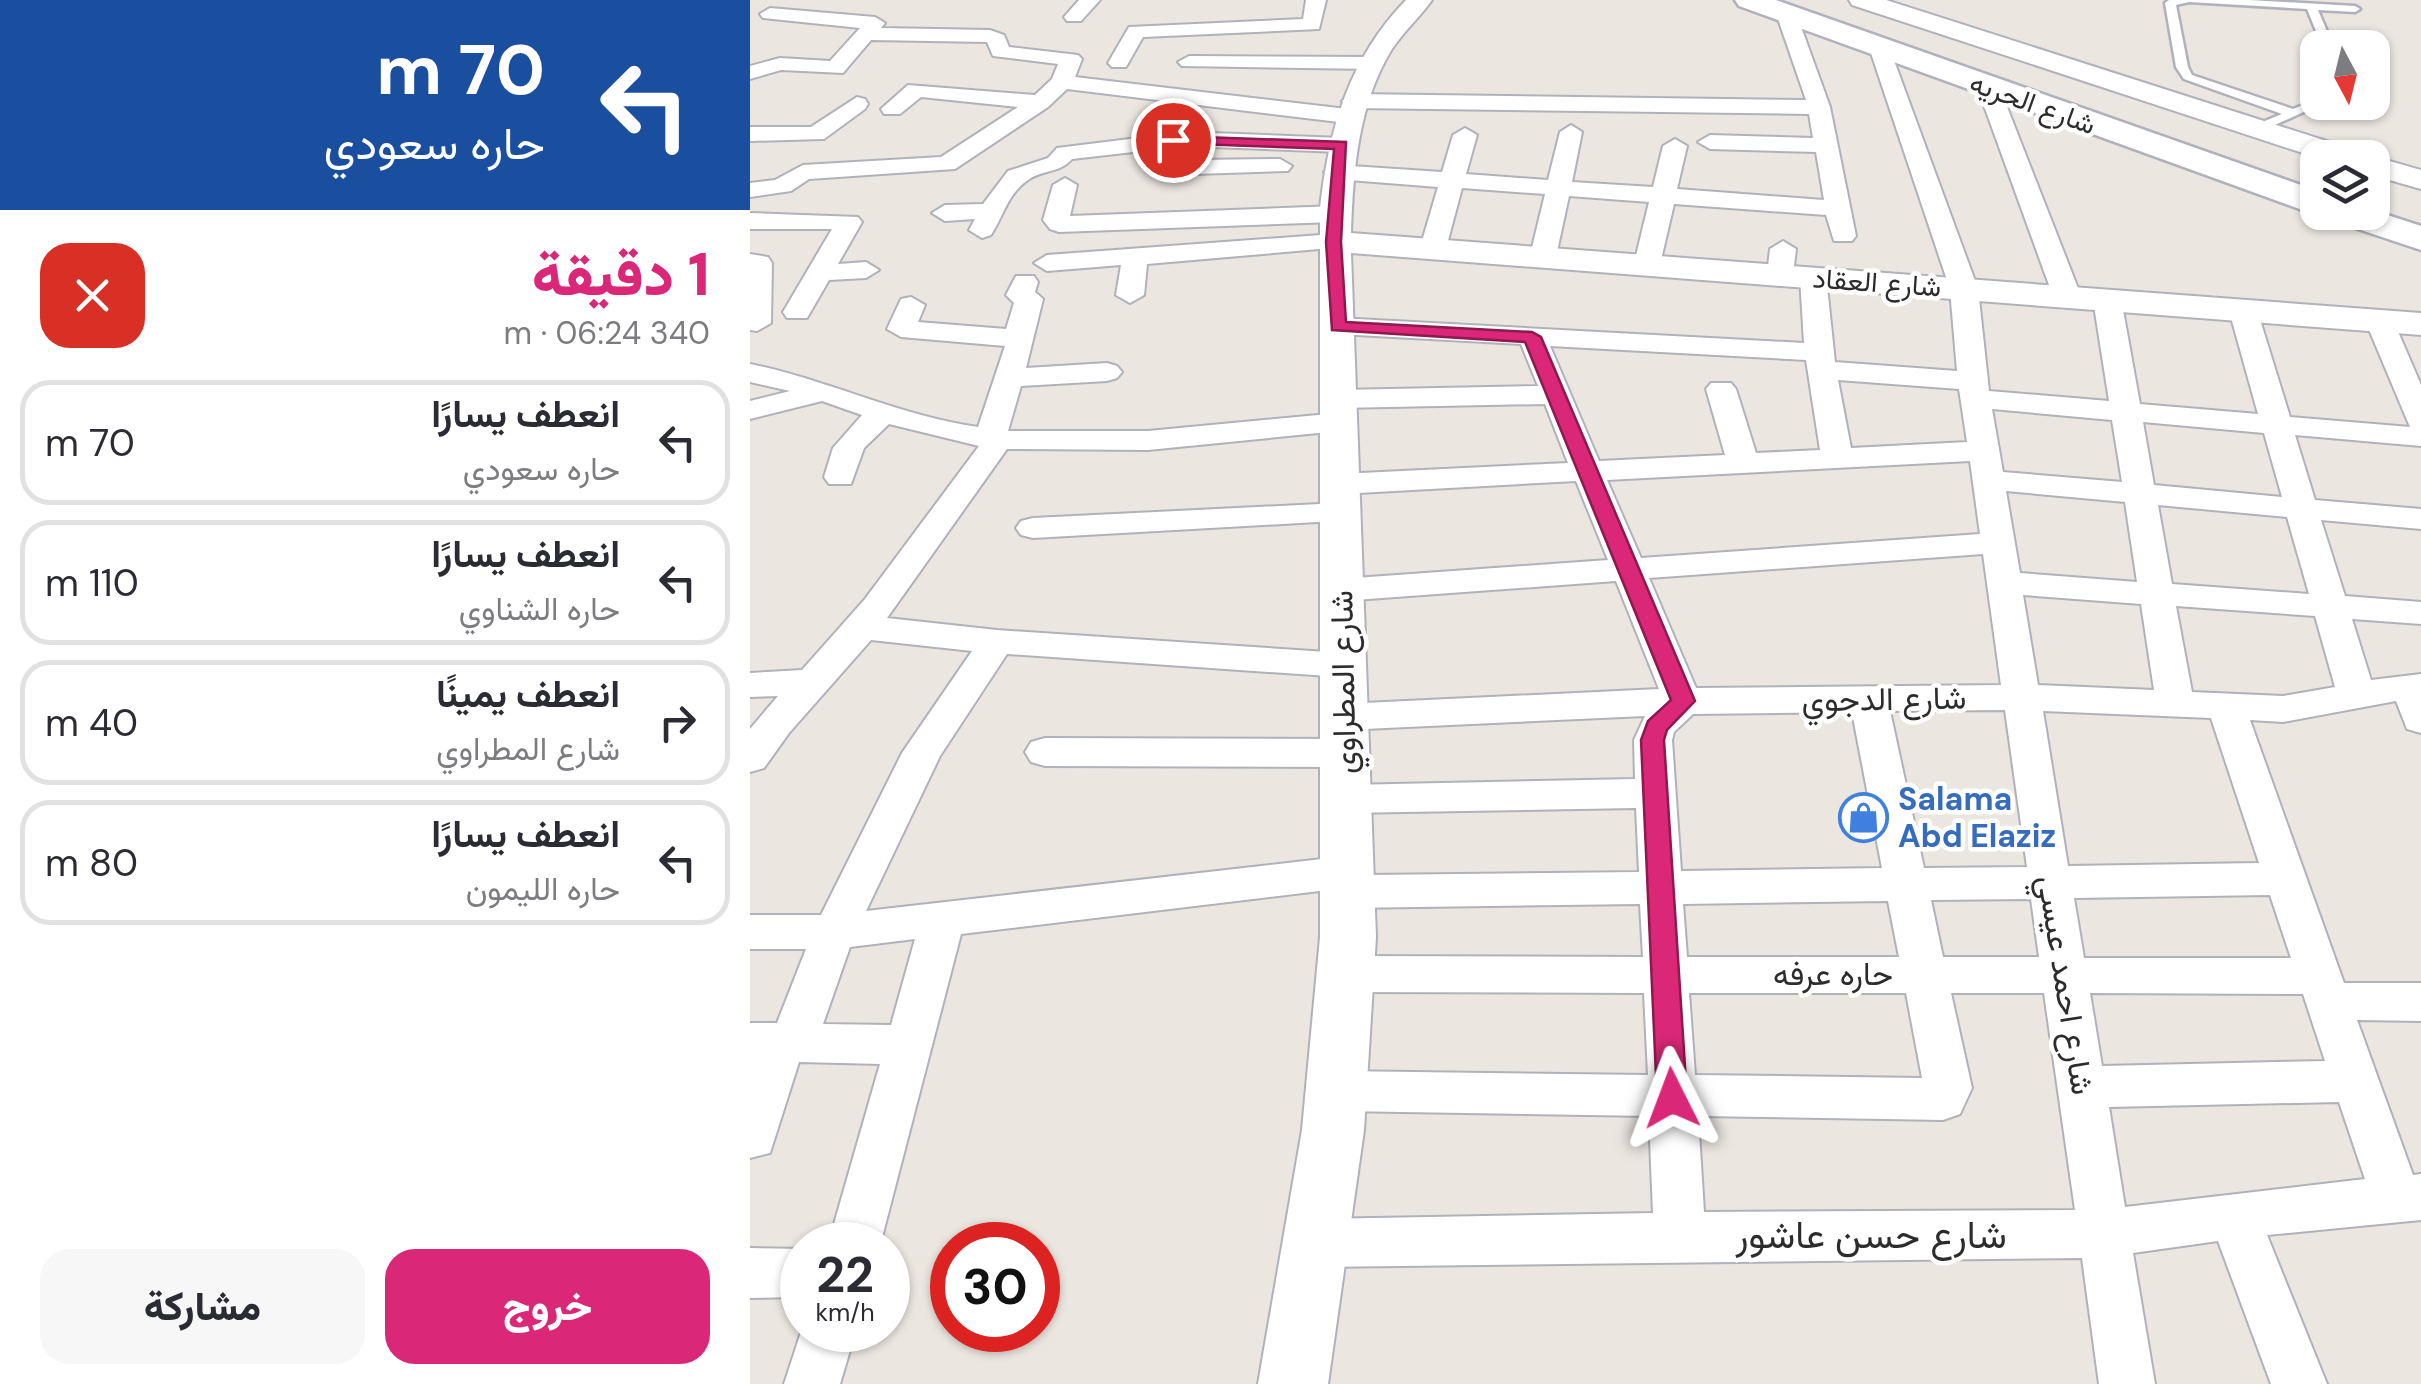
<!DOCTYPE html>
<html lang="ar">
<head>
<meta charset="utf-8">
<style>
  body { margin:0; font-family:"DM Sans",Vazirmatn,sans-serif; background:#f7f7f7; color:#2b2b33; direction:rtl; height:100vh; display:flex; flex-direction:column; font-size:38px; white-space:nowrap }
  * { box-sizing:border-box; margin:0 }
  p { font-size:32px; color:#7c7c81 }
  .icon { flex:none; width:55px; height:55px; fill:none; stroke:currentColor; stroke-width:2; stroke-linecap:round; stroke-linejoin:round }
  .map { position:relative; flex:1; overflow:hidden; direction:ltr }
  .sheet { display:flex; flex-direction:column; background:#fff; width:750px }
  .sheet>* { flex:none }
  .banner { background:#1a4fa0; color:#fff; overflow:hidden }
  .needle { width:65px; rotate:173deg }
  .buttons { position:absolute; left:1550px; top:30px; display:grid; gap:20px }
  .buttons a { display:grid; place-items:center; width:90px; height:90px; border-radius:20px; background:#fff; box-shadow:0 2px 8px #0004; font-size:50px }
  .speed { position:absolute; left:30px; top:1222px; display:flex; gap:20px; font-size:50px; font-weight:700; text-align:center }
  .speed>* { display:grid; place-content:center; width:130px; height:130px; border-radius:50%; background:#fff; box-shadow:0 2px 8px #0004; line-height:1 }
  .speed small { font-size:25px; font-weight:400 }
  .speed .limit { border:15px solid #d22; background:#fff; color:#111 }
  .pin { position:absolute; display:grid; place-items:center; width:85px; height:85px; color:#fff; margin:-42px; border:5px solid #fff; border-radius:50%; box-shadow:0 2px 10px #0007 }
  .me { position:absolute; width:110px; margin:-55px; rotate:357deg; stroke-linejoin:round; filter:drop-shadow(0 0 8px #0008) }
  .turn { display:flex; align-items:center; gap:35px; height:210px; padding:0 40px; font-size:45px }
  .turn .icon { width:130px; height:130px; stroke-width:2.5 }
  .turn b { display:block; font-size:70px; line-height:85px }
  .round { display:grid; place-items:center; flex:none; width:105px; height:105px; border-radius:30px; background:#f7f7f7 }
  .head { display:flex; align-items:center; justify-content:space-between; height:170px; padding:0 40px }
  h1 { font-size:60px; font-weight:800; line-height:75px; color:#db2777 }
  .action { display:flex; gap:20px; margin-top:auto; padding:20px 40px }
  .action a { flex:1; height:115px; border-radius:30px; background:#db2777; color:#fff; font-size:40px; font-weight:800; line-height:115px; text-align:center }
  .action a+a { background:#f7f7f7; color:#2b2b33 }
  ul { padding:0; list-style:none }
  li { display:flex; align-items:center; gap:30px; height:125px; margin:0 20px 15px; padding:0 20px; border:5px solid #e1e1e2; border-radius:30px }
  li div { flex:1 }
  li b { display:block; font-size:38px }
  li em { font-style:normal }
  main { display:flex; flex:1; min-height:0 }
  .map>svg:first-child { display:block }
</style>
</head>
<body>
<main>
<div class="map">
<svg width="1671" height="1384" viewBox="0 0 1671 1384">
  <rect width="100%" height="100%" fill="#ece6e0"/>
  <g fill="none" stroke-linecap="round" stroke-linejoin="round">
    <defs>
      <polygon id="service" points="1499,0 1605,6 1610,9 1605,12 1568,10 1584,48 1573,48 1557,9 1439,2 1426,5 1438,67 1442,75 1543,109 1568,99 1568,102 1576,102 1509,132 1503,128 1505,125 1532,114 1434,79 1426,67 1415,3 1419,0"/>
      <g id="minor">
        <polygon points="329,0 350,0 331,21 317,21 314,17"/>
        <polygon points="556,0 576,0 569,29 393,37 376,67 362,67 358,63 379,27 553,19"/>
        <polygon points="1036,7 1046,13 1080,107 1106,236 1102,241 1084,241 1076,215 924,204 910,264 897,272 884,264 899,202 819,196 806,256 793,264 780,256 795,194 712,188 696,248 683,256 670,248 688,187 586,179 574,172 586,165 692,172 703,135 715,128 727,135 716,174 798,180 810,132 821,125 832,132 822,182 903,187 913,146 925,139 937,146 927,189 1074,200 1066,152 960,149 948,142 960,135 1063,138 1059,114 603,108 592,101 603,94 1056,100 1026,13"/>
        <polygon points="20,8 125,17 135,23 131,28 240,30 254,35 259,47 328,55 332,59 325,77 597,109 608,116 597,123 317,89 298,107 205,169 59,179 41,191 0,197 0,183 25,180 53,165 191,157 268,107 171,97 150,114 134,114 131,109 158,85 285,95 302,79 308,64 243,56 237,42 121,40 93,73 31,70 0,79 0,66 30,58 80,61 110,28 13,18 10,14"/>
        <path d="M1129 41 1139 47 1228 289 1239 391 1359 401 1343 299 1357 291 1371 299 1390 404 1508 414 1479 310 1493 302 1507 310 1540 417 1660 427 1615 320 1629 312 1643 320 1671 385V446L1545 435 1565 500 1671 509V529L1571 520 1595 596 1671 602V624L1602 619 1621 680 1671 674V733L1657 729 1646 701 1533 722 1500 720 1594 983H1671V1021L1607 1020 1663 1175 1671 1174V1220L1517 1235 1577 1384H1521L1468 1241 1383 1253 1405 1384H1349L1332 1258 568 1267 550 1260 542 1243 550 1226 568 1219 903 1213 899 1116 589 1111 572 1105 565 1091 572 1077 589 1071 898 1075 894 993 597 992 581 987 575 974 581 961 597 956 893 957 890 904 598 908 583 903 578 890 211 934 130 1245H78L130 1064 49 1062 20 1153 0 1158V1023H27L56 949H0V915H71L152 753 222 651 121 640 39 733 14 768 0 772V729L28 696 0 697V673L52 670 115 599 229 446 139 424 114 448 101 484H79L74 477 83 448 112 415 72 401 0 419V401L40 391 0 382V364C78 380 150 416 228 427L255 346 151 337 137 329 151 299 161 297 175 305 168 322 256 329 264 303 256 295 266 276H284L288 282 285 292 293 299 276 368 357 363 367 366 372 372 367 378 357 381 271 386 258 431H398L589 413 600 416 604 422 600 428 589 431 398 450 257 449 137 618 247 630 593 653 606 656 611 665 606 674 593 677 257 654 190 756 116 911 598 856 613 861 617 875 889 872 886 808 595 813 581 809 575 799 581 789 595 785 885 779 884 740 895 716 593 730 580 726 574 717 580 708 593 704 909 689 866 581 591 601 579 598 574 590 579 582 591 579 858 560 826 481 590 494 579 491 574 484 579 477 590 474 818 463 795 404 589 408 578 405 574 399 578 393 589 390 788 386 771 344 588 334 574 326 588 318 1054 343 1050 277 1063 269 1076 277 1085 362 1207 371 1200 289 1119 47ZM800 346 1056 360 1070 450 1006 453 986 389 981 383H961L956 389 975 455 849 461ZM1088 380 1209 389 1217 442 1101 448ZM1242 409 1362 420 1372 482 1253 472ZM1393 422 1514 433 1532 497 1404 485ZM1220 461 1230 534 891 558 857 480ZM1256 491 1375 502 1387 582 1270 573ZM1408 505 1537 517 1559 594 1422 584ZM1233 554 1251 685 946 688 899 578ZM1273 595 1391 604 1404 690 1288 685ZM1426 606 1565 616 1585 687 1533 696 1442 692ZM1255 710 1277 867 1174 868 1140 711ZM1293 711 1461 718 1509 863 1318 866ZM1102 712 1132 868 931 871 922 740 924 732 943 714ZM1520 895 1541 958H1334L1324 898ZM1281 899 1289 957H1193L1181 900ZM1138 901 1149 957H937L933 904ZM165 939 141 1025 73 1024 100 947ZM939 993H1156L1172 1078 945 1075ZM1201 993H1294L1325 1210 954 1212 948 1116 1193 1120 1210 1114 1222 1088ZM1340 993 1553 994 1575 1061 1352 1066ZM1589 1102 1615 1179 1375 1207 1359 1107Z"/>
        <polygon points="439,56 623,57 634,63 623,69 432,66 428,62"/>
        <polygon points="1239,82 1250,89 1331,296 1327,302 1307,302 1303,296 1228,89"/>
        <polygon points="107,97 115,99 118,104 115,109 74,139 0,141 0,127 61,127"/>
        <path d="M436 132 591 138 603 145 591 152 436 146 322 159C309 174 293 169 278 180 258 193 253 217 241 235L232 238 219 230 225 219 195 221 182 213 195 205 233 204 258 171 298 158 307 148Z"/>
        <polygon points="530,159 542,166 538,171 445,174 433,167 445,160"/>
        <polygon points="315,178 327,185 320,216 585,206 598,214 585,222 309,232 300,229 293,220 303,185"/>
        <polygon points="0,213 108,217 112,222 88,264 116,262 129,270 116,278 79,280 57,318 37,318 33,312 82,229 0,229"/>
        <polygon points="584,234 597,242 593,247 397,264 394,295 380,303 366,295 371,265 297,271 284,263 297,255"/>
        <polygon points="1033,241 1046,249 1043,275 1030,283 1017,275 1020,249"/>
        <polygon points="0,254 18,257 22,263 21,323 7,331 0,330"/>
        <polygon points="590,503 602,506 606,513 602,520 283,538 271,535 266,528 271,521 283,518"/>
        <polygon points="295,738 594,739 608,743 614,753 608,763 594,767 295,766 281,762 275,752 281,742"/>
        <polygon points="0,1248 52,1249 52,1297 0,1298"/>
        <polygon points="52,1329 106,1330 90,1384 34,1384"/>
      </g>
      <g id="tertiary">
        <path d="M656 0H682C670 17 654 31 642 49 608 104 603 171 601 233L1671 313V335L601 253 626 937 614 1130 578 1384H508L552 1130 570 937V208C579 128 599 59 656 0Z"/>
        <polygon points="1099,0 1136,0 1611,152 1615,158 1568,158 1102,5"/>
        <polygon points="1622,156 1671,170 1671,189 1622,175 1622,158 1616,158"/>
      </g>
      <g id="secondary">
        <polygon points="985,0 1026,0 1568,191 1568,212 1574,212 1555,211 989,6"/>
        <polygon points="1622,210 1671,226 1671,250 1581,220 1576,212"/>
      </g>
    </defs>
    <use href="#service" stroke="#b0b2bb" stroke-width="5"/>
    <use href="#minor" stroke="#b0b2bb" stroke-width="4"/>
    <use href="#tertiary" stroke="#b0b2bb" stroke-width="4"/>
    <use href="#secondary" stroke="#b0b2bb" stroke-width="5"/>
    <use href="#service" fill="#fff" fill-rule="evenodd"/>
    <use href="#minor" fill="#fff" fill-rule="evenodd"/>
    <use href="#tertiary" fill="#fff" fill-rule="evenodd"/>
    <use href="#secondary" fill="#fff" fill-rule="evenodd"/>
  </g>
  <polygon fill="#db2777" stroke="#8e194d" stroke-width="2.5" points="423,136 596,142 591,242 596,322 782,332 791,337 945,701 917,730 914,740 937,1098 932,1106 922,1110 912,1106 907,1098 891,740 898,721 921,700 775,342 582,330 576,242 584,149 418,143 416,140"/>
  <defs>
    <symbol id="shop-ring" viewBox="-11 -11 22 22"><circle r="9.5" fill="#fff" stroke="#3f7fe0" stroke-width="1.5"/><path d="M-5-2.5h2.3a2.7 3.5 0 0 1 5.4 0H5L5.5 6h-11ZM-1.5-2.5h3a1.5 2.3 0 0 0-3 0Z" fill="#3f7fe0"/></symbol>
  </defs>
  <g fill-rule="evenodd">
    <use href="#shop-ring" x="1086" y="790" width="55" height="55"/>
  </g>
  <g text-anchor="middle" stroke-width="9" stroke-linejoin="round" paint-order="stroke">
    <g font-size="28" fill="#2c2c2c" stroke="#fff">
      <text transform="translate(1283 103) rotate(20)" y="10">شارع الحريه</text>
      <text transform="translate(1127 282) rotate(4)" y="10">شارع العقاد</text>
    </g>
    <g font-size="32" fill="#2c2c2c" stroke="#fff">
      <text transform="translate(593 682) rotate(-91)" y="11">شارع المطراوي</text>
      <text transform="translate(1134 699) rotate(-1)" y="11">شارع الدجوي</text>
      <text x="1083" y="985">حاره عرفه</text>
      <text transform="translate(1316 985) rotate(81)" y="11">شارع احمد عيسي</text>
    </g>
    <g font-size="32" font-weight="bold" fill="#366cbe" stroke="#fff" text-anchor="start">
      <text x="1148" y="810">Salama<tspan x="1148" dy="37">Abd Elaziz</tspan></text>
    </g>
    <g font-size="38" fill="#2c2c2c" stroke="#fff">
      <text x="1121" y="1248">شارع حسن عاشور</text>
    </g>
  </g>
</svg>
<div class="buttons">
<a><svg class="needle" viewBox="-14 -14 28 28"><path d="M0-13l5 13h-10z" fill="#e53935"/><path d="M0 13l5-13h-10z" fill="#7c7c81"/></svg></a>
<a><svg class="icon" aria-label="layers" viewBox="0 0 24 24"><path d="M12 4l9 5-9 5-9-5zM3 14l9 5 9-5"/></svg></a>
</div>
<div class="speed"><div>22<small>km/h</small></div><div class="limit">30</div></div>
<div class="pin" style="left:423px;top:140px;background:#d93025"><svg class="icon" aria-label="arrive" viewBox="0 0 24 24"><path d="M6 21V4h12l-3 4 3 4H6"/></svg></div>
<svg class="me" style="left:922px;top:1098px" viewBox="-20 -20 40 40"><path d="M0-17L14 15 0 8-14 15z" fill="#db2777" stroke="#fff" stroke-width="4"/></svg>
</div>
<section class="sheet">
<div class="banner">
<div class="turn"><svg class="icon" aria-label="left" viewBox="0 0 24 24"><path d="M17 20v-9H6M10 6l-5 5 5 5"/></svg><div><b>70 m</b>حاره سعودي</div></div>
</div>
<div class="head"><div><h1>1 دقيقة</h1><p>340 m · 06:24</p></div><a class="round" style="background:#d93025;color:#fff"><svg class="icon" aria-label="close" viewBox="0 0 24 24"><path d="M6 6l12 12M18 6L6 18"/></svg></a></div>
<ul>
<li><svg class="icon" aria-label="left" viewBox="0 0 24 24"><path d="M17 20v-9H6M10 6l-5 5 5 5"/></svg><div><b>انعطف يسارًا</b><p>حاره سعودي</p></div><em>70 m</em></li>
<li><svg class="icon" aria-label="left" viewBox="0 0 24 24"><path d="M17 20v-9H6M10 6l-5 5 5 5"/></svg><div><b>انعطف يسارًا</b><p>حاره الشناوي</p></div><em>110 m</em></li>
<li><svg class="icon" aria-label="right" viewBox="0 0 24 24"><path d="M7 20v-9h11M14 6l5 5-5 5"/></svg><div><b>انعطف يمينًا</b><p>شارع المطراوي</p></div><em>40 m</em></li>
<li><svg class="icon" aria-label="left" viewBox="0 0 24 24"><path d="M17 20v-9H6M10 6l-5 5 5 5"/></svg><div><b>انعطف يسارًا</b><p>حاره الليمون</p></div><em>80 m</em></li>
</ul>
<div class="action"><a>خروج</a><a>مشاركة</a></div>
</section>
</main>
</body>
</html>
